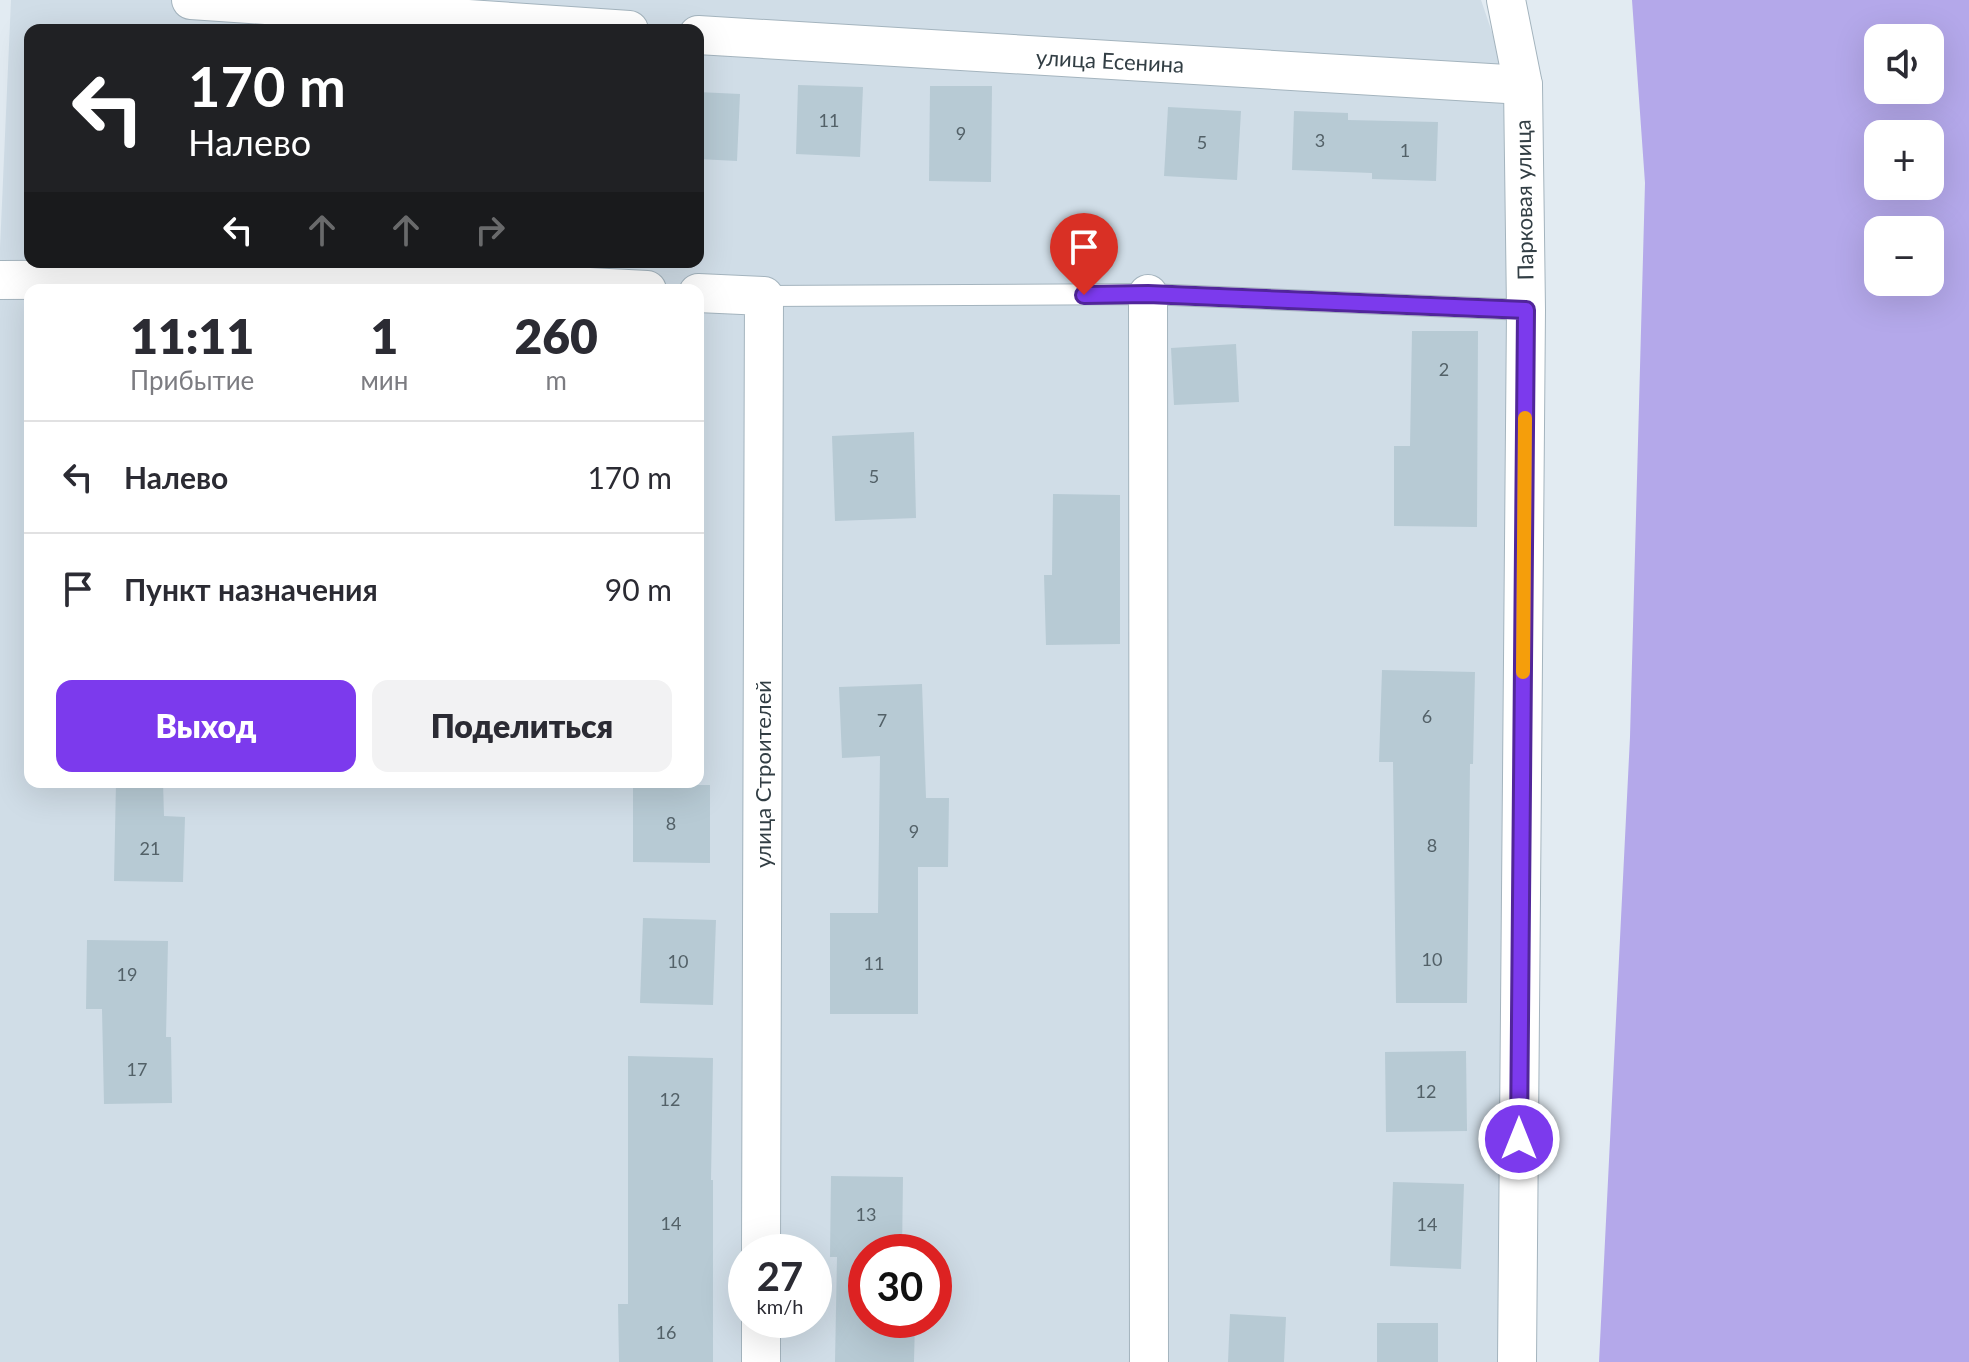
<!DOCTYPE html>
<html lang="ru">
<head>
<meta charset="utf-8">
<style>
  body { margin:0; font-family:Lato,sans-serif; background:#f2f2f3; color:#2b2b33; height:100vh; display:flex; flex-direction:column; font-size:30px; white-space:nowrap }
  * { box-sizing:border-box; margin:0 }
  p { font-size:26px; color:#7c7c81 }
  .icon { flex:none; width:44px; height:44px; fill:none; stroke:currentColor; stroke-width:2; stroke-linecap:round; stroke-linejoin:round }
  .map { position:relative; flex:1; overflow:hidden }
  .panel { position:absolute; left:24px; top:284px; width:680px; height:504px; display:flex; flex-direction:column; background:#fff; border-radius:16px; box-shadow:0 8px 32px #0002 }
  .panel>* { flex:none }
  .hud { position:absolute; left:24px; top:24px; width:680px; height:244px; border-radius:16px; box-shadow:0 8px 32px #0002; background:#202124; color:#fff; overflow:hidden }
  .buttons { position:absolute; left:1864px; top:24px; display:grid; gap:16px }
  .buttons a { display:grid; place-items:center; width:80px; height:80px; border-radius:16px; background:#fff; box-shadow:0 8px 32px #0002; font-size:40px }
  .speed { position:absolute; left:728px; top:1234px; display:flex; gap:16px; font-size:40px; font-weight:700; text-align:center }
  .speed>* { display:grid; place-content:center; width:104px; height:104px; border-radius:50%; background:#fff; box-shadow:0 8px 32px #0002; line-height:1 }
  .speed small { font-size:20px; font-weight:400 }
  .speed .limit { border:12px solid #d22; background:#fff; color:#111 }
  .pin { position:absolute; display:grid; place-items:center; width:68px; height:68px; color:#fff; margin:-82px -34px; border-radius:50% 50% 50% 0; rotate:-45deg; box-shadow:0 0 8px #0007 }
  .pin .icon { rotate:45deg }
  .me { position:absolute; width:88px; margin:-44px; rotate:0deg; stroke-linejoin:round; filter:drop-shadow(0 0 6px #0008) }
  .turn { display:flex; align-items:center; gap:28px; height:168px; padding:0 32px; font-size:36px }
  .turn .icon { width:104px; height:104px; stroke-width:2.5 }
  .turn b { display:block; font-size:56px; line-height:68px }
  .lanes { display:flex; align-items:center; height:76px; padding:0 32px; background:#0003; justify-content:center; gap:40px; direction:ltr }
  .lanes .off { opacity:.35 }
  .eta { display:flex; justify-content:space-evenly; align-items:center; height:136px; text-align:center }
  .eta b { font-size:48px; font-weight:800; line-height:56px }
  .primary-button { display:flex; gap:16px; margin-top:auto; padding:16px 32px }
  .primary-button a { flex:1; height:92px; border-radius:16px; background:#7c3aed; color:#fff; font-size:32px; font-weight:800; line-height:92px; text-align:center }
  .primary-button a+a { background:#f2f2f3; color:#2b2b33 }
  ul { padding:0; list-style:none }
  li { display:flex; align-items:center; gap:24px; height:112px; padding:0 32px; border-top:2px solid #e1e1e2 }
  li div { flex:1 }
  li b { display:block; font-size:30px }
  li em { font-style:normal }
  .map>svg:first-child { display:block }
</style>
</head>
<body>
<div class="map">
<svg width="1969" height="1362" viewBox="0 0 1969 1362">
  <rect width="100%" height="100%" fill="#e2ebf2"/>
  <path fill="#d0dde7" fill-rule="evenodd" d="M11 0H1481L1516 103 1506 1362H0V248ZM30 30H698V262H30ZM30 290H698V782H30ZM746 1252H814V1320H746ZM866 1252H934V1320H866Z"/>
  <path fill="#b4a8ea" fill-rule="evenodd" d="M1632 0H1969V1362H1599L1630 737 1645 183ZM1878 38H1930V90H1878ZM1878 134H1930V186H1878ZM1878 230H1930V282H1878Z"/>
  <g fill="#b7cad4">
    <polygon points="798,85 863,87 860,157 796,154"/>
    <polygon points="930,86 992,86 991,182 929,181"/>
    <polygon points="698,92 740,94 737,161 698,159"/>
    <polygon points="1168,107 1241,111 1237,180 1164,176"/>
    <polygon points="1294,111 1348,113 1348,120 1438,122 1436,181 1372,179 1372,173 1292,170"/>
    <polygon points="1412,331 1478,331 1477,527 1394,526 1394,446 1410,446"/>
    <polygon points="1236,344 1239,402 1174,405 1171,348"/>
    <polygon points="914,432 916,518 835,521 832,436"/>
    <polygon points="1053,494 1120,495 1120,644 1046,645 1044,575 1052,575"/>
    <polygon points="1382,670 1475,672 1473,764 1470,764 1467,1003 1396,1003 1393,762 1379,762"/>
    <polygon points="922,684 926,798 949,798 948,867 918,867 918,1014 830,1014 830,913 878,913 880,756 842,758 839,687"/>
    <polygon points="116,782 163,782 164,816 185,817 183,882 114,881"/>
    <polygon points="633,785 710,785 710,863 633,862"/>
    <polygon points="643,918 716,920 713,1005 640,1003"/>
    <polygon points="87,940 168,941 166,1037 171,1037 172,1103 104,1104 102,1009 86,1009"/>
    <polygon points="1466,1051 1467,1131 1386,1132 1385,1052"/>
    <polygon points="628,1056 713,1058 711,1180 713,1180 713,1362 619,1362 618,1304 628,1304"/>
    <polygon points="831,1176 903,1177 902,1252 866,1252 866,1320 915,1320 914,1362 835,1362 837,1257 830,1257"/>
    <polygon points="1393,1182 1464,1184 1461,1269 1390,1266"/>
    <polygon points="1230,1314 1286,1317 1284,1362 1228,1362"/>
    <rect x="1377" y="1323" width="61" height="39"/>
  </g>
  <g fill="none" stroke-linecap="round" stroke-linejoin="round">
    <defs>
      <polyline id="service" points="764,296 1148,294 1526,310"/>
      <g id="minor">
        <polyline points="191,0 629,30"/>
        <polyline points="1506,0 1523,85 1526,310 1517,1362"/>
        <polyline points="698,35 1523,85"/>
        <polyline points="0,280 419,278 647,290"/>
        <polyline points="698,293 764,296 761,1252"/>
        <polyline points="1148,294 1149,1362"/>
        <polyline points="761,1362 761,1320"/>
      </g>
    </defs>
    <use href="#service" stroke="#a4b4be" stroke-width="22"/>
    <use href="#minor" stroke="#a4b4be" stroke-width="40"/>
    <use href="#service" stroke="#fff" stroke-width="20"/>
    <use href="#minor" stroke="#fff" stroke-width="38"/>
  </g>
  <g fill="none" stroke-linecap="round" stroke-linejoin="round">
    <defs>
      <polyline id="route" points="1084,295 1148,294 1526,310 1519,1139"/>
    </defs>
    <use href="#route" stroke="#51269a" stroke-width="20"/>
    <use href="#route" stroke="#7c3aed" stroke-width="14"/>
    <polyline stroke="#f59e0b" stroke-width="14" points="1523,672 1525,418"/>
  </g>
  <g text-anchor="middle" stroke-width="6" stroke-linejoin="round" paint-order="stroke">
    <g font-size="18" fill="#536168">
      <text x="829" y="127">11</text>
      <text x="961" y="140">9</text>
      <text x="1320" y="147">3</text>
      <text x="1202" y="149">5</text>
      <text x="1405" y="157">1</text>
      <text x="1444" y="376">2</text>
      <text x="874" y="483">5</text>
      <text x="1427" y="723">6</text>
      <text x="882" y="727">7</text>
      <text x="671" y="830">8</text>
      <text x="914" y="838">9</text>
      <text x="1432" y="852">8</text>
      <text x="150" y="855">21</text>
      <text x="1432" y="966">10</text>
      <text x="678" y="968">10</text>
      <text x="874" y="970">11</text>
      <text x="127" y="981">19</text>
      <text x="137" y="1076">17</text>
      <text x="1426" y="1098">12</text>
      <text x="670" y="1106">12</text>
      <text x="866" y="1221">13</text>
      <text x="671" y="1230">14</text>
      <text x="1427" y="1231">14</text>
      <text x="666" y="1339">16</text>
    </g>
    <g font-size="22" fill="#323e44" stroke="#fff">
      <text transform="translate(1110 61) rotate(3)" y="8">улица Есенина</text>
      <text transform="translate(1524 200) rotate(-91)" y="8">Парковая улица</text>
      <text transform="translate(763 774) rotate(-90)" y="8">улица Строителей</text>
    </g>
  </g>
</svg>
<div class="buttons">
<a><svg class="icon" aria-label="sound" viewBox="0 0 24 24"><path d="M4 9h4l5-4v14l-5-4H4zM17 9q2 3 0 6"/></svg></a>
<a>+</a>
<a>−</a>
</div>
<div class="speed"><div>27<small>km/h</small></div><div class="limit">30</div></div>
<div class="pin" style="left:1084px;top:295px;background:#d93025"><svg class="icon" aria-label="arrive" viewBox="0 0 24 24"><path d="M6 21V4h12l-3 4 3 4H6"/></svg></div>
<svg class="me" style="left:1519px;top:1139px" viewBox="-20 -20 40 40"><circle r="17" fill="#7c3aed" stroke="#fff" stroke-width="3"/><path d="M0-11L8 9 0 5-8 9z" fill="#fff"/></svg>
<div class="hud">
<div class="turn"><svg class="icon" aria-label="left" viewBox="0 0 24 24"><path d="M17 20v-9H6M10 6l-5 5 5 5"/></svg><div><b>170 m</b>Налево</div></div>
<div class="lanes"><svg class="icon" aria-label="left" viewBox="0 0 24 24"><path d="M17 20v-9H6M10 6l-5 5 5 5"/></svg><svg class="icon off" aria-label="ahead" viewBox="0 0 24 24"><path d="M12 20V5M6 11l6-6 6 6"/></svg><svg class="icon off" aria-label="ahead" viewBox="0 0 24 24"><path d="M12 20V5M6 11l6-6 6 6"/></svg><svg class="icon off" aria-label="right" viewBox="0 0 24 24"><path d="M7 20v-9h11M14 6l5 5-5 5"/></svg></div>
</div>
<section class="panel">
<div class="eta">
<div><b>11:11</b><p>Прибытие</p></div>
<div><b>1</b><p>мин</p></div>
<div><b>260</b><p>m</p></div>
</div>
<ul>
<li><svg class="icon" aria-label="left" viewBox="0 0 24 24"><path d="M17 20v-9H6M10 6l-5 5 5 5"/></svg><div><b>Налево</b></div><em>170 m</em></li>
<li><svg class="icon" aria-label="arrive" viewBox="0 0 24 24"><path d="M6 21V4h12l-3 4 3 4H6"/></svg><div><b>Пункт назначения</b></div><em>90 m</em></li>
</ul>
<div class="primary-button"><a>Выход</a><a>Поделиться</a></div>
</section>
</div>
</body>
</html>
